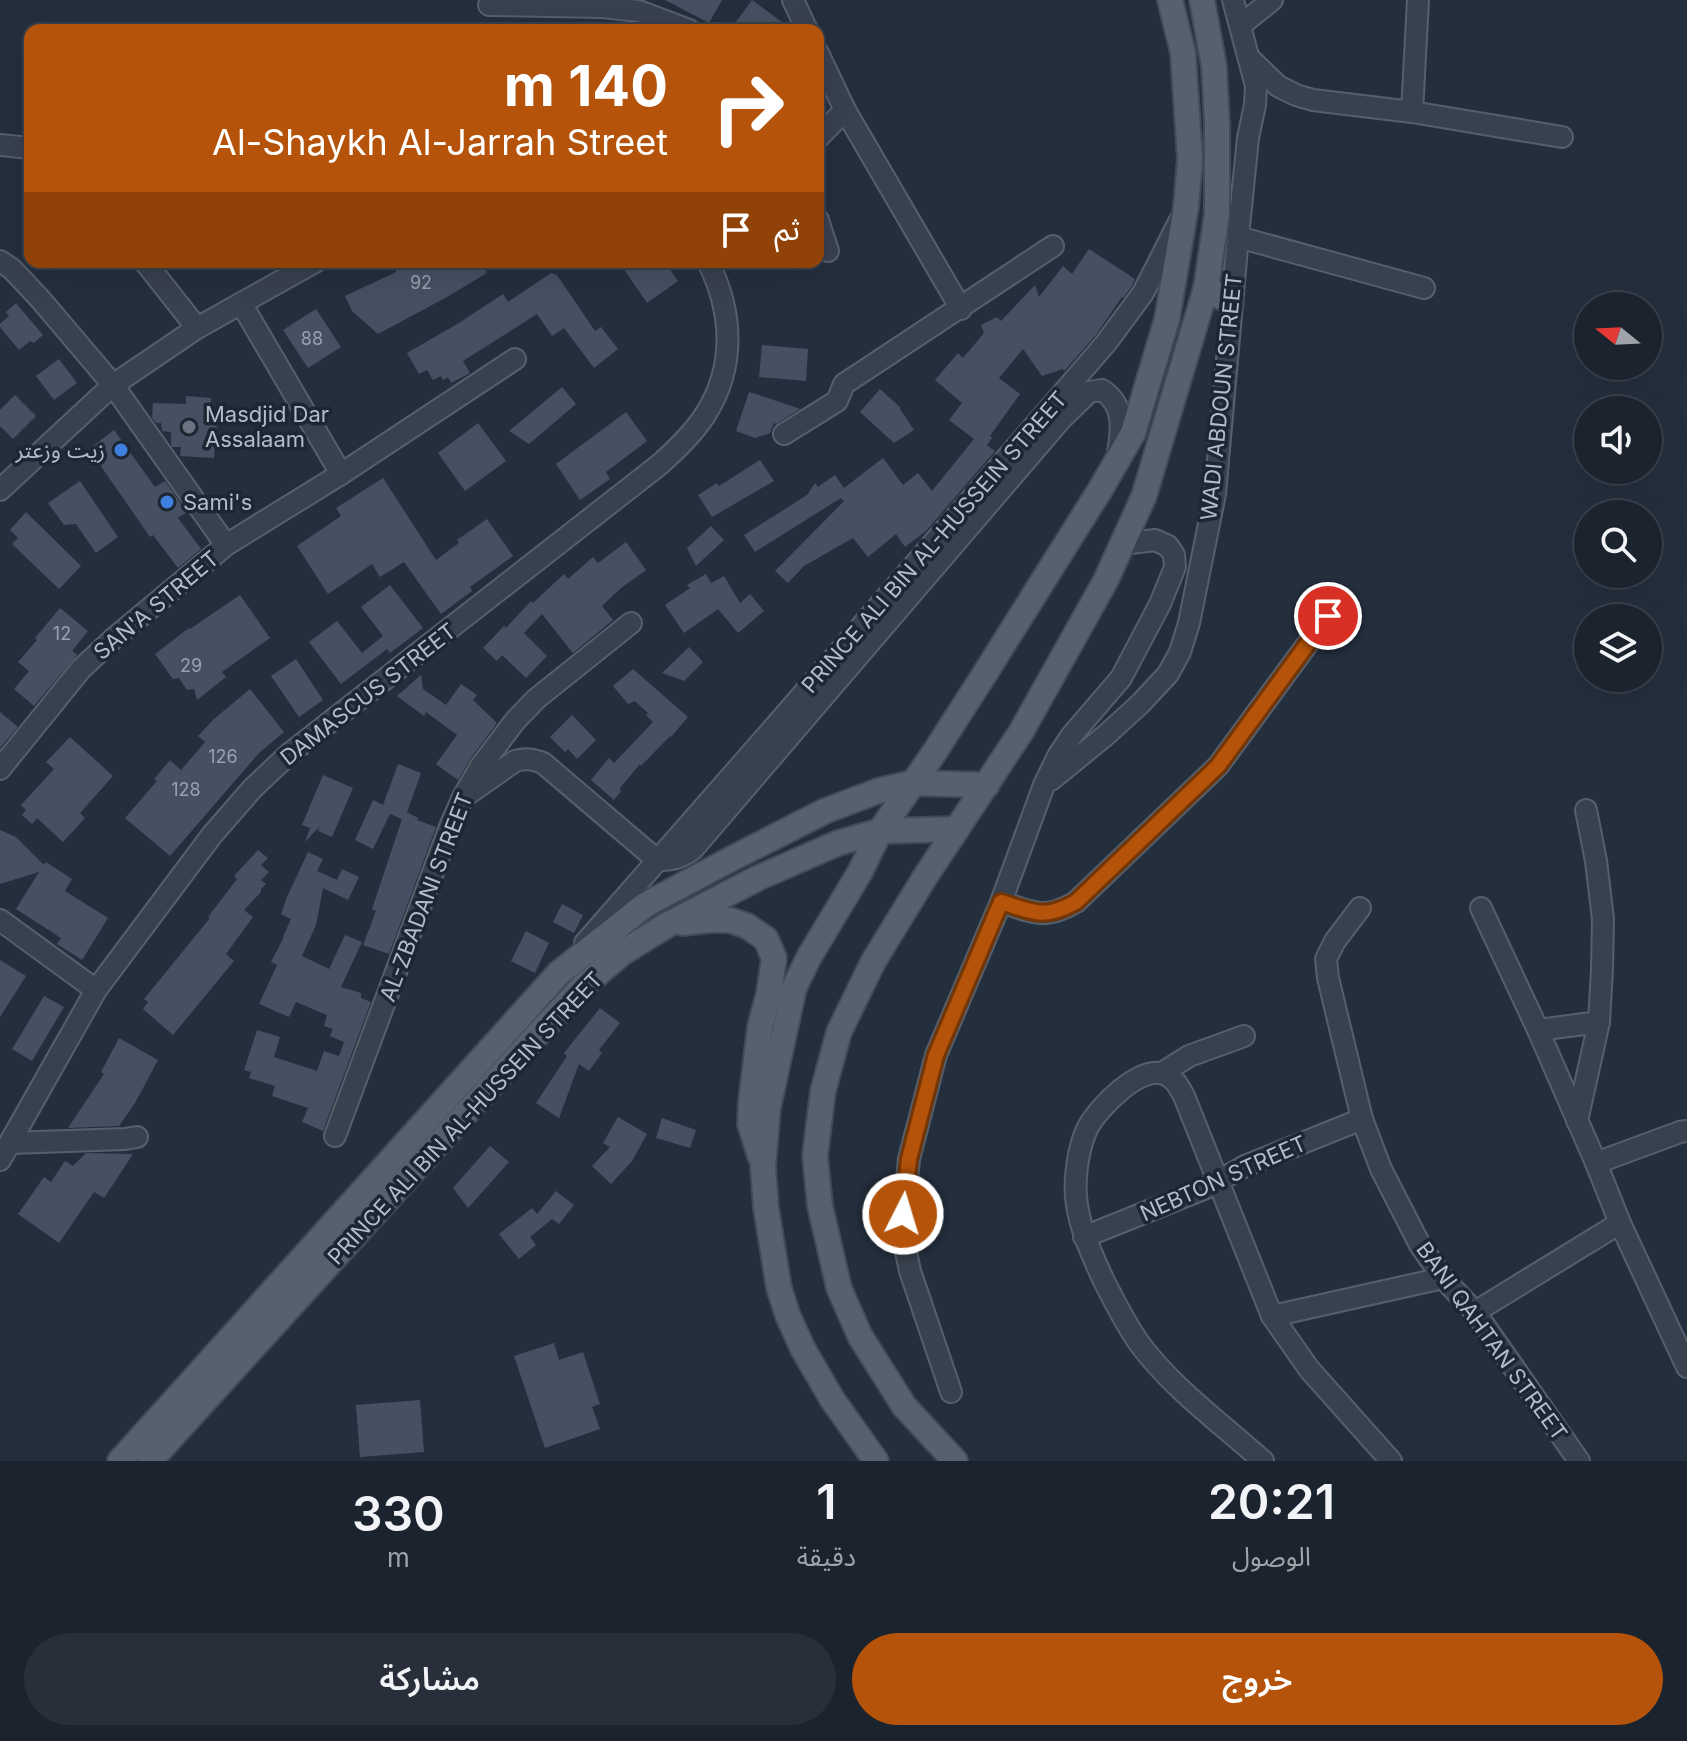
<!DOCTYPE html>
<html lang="ar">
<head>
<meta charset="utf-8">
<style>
  body { margin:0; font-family:Inter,"Noto Sans Arabic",sans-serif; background:#282f3a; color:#f1f3f6; direction:rtl; height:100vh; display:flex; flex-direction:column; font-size:30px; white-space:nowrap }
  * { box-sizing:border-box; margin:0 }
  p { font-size:26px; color:#a0a4aa }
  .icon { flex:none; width:44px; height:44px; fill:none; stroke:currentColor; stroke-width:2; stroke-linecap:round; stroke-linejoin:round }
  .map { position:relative; height:1461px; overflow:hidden; direction:ltr }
  .panel { display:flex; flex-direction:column; background:#1b232e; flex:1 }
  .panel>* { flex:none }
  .top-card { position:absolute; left:24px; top:24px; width:800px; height:244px; border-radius:16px; box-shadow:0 8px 32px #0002,0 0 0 2px #39404a; direction:rtl; background:#b45309; color:#fff; overflow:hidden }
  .needle { width:52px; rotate:288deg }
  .fabs { position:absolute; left:1574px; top:292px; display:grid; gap:16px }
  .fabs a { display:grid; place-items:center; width:88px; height:88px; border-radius:50%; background:#1b232e; box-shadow:0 8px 32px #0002,0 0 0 2px #39404a; font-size:40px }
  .pin { position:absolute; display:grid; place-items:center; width:68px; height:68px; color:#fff; margin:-34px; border:4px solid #fff; border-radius:50%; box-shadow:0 2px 8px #0007 }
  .me { position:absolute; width:88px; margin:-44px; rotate:5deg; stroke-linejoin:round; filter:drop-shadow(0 0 6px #0008) }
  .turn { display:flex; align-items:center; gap:28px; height:168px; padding:0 24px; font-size:36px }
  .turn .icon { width:104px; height:104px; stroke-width:2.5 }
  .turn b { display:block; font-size:56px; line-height:68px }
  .then { display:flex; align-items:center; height:76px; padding:0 24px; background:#0003; gap:16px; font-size:30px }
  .eta { display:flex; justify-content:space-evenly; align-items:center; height:136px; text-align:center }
  .eta b { font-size:48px; font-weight:600; line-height:56px }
  .primary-button { display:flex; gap:16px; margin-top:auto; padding:16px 24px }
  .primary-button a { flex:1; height:92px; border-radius:48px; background:#b45309; color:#fff; font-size:32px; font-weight:600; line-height:92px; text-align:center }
  .primary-button a+a { background:#282f3a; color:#f1f3f6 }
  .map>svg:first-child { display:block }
</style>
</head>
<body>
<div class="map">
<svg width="1687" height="1461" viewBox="0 0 1687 1461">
  <rect width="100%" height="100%" fill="#242f3e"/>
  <g fill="#455162">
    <polygon points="665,0 722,0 709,23"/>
    <polygon points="752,0 793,30 730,30"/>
    <polygon points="1089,249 1135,279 1132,286 1123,298 1122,297 1096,335 1064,371 1063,369 1042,376 1023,349 999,378 1020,394 990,436 992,438 987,445 995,451 926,531 905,547 896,534 868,557 853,538 804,566 788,583 775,571 844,501 841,498 755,552 744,535 807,495 815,483 818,487 835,475 844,488 883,458 903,485 918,473 932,491 974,439 949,420 962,403 935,380 958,353 963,358 984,333 981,325 997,317 1001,321 1035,285 1039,297 1063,266 1072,274"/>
    <polygon points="408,262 480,262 487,273 447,297 378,334 352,311 345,296 396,272 395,269"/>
    <polygon points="619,262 665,262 678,281 647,303"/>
    <polygon points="551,273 557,275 595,331 601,327 618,349 594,368 564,328 552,336 537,314 463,361 470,373 451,383 448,377 443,380 441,376 433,380 427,370 419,374 407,353 459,323 503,294 508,302"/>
    <polygon points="16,303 43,335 34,343 30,341 19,350 0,327 0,324 9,316 6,312"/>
    <polygon points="316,309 341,347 308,368 283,330"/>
    <polygon points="762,345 808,349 806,381 759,377"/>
    <polygon points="59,359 77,383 54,400 36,376"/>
    <polygon points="562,387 576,404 529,444 509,431"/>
    <polygon points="880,389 901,408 900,409 914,430 894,443 860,412"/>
    <polygon points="749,392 765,397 800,409 776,424 774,423 770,433 755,438 736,431"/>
    <polygon points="15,395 36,416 13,439 0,426 0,410"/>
    <polygon points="186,396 211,398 210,422 217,422 214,458 180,456 181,447 172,447 171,444 171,432 162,431 161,423 156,423 152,418 153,403 186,404"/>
    <polygon points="626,412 647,441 606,472 610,479 580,500 556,464"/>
    <polygon points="478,423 506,461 465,491 438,453"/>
    <polygon points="114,430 155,487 165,481 187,512 178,518 201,549 178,568 153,535 150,537 89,449"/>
    <polygon points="760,460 774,481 712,517 698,495 717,483 719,486"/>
    <polygon points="383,478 436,560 459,543 457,540 487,519 513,556 470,587 472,591 441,614 404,562 380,577 372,564 328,594 297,546 341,516 336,508"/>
    <polygon points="80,481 118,537 96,553 76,524 64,525 48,503"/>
    <polygon points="26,512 81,566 59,589 12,544 18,538 10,530"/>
    <polygon points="711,526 724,540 696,566 687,548"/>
    <polygon points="626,542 646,570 621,588 602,606 613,620 573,653 542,614 524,633 547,656 526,678 502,655 497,661 483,648 504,626 506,628 531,601 533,603 564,574 568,579 593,557 598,563"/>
    <polygon points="706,574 711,583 724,576 740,603 750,594 764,611 738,633 718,609 684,633 665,605 690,588 687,585"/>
    <polygon points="390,585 423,628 390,653 387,649 341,684 309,642 337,621 362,653 383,636 361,607"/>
    <polygon points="240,595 270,638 222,672 226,677 197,700 194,689 187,690 179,678 173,679 155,654 189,628 190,629"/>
    <polygon points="60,608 88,631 72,651 77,655 34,706 14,689 29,671 18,662 37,640 35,638"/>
    <polygon points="689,647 703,662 684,681 662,673"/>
    <polygon points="296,659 323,700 299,717 271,676"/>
    <polygon points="633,669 688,717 671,737 670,736 641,766 640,764 620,788 621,791 614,800 591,780 609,758 614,763 653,722 646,715 648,713 635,701 628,704 613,686"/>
    <polygon points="421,675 423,689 446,705 461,684 477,695 473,700 497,723 471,758 458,780 436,764 457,735 426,712 424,716 397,696"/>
    <polygon points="250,689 284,732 259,753 170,856 125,818 157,781 154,779 170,760 181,770 205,742 198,736 214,719"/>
    <polygon points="0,712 18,727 0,748"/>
    <polygon points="572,715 596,740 577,759 568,749 565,752 550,737"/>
    <polygon points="70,737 113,776 80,813 85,818 63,842 37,818 32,824 22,815 26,810 21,805 54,769 46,762"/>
    <polygon points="398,764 421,773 407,812 418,818 417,820 436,827 389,954 363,945 376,911 372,909 402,819 390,814 373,849 355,840 373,800 383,805"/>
    <polygon points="323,775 353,788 332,837 318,831 320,826 305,842 310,828 302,825"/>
    <polygon points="0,830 16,837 44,865 46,862 72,879 65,891 108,918 82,960 57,944 61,938 16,909 39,872 0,884"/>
    <polygon points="258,850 268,858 261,865 269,872 261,880 266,884 261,889 261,892 244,910 253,917 226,954 234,961 173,1035 143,1009 148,1002 144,999 210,918 208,917 237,879 234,876"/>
    <polygon points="308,852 323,859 317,871 337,880 342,869 359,877 348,900 323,888 316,925 302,956 329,969 345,935 362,942 341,987 361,993 361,998 371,1002 323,1131 302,1122 308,1108 272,1096 275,1086 249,1078 251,1072 244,1070 257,1030 280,1037 274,1057 317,1071 324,1051 339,1056 344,1042 330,1036 333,1029 324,1026 327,1015 296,1002 289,1017 259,1004 277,965 271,962 284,937 283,937 291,919 281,914 287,897"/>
    <polygon points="562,904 583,915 574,933 553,922"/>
    <polygon points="526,931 549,943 535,973 511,961"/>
    <polygon points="0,960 26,976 0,1017"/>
    <polygon points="44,996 64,1007 32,1061 12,1049"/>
    <polygon points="600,1008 620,1023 599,1050 602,1053 589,1071 579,1064 559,1118 536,1103 567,1056 564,1053"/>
    <polygon points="119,1038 158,1060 135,1103 119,1126 68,1128 104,1074 101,1072"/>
    <polygon points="618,1117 647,1134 632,1161 611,1184 592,1166 610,1147 603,1143"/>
    <polygon points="662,1118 696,1130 690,1148 656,1138"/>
    <polygon points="490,1146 509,1162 468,1208 453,1188"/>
    <polygon points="86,1153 133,1154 104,1198 94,1192 59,1243 18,1214 44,1177 51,1182 65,1161 73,1166"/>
    <polygon points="556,1191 574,1205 559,1224 552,1219 530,1237 536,1245 519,1259 499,1234 532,1208 537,1214"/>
    <polygon points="554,1343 559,1360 583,1352 600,1404 592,1407 600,1429 545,1448 514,1356"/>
    <polygon points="420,1400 424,1452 360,1457 356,1405"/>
  </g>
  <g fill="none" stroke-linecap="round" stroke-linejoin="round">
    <defs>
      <g id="minor">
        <polyline points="793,0 807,30"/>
        <polyline points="489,5 602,7 639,11 689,30"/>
        <polyline points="1241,25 1272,0"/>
        <polyline points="818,53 845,110 961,309"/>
        <polyline points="1250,59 1278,86 1296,95 1313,100 1412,112 1562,137"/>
        <polyline points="1412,112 1418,0"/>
        <polyline points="818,138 845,110"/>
        <polyline points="0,145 30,148"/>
        <polyline points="818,220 828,251"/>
        <polyline points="1238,237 1424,288"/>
        <polyline points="0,261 12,269 41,300 113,385 226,545"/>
        <polyline points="145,262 197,328"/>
        <polyline points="241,303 341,474"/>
        <polyline points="784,434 837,401 844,384 1053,246"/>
        <polyline points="0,490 113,385 197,328 315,262"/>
        <polyline points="0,769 81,669 113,639 226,545 341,474 515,359"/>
        <polyline points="1051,780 1106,735 1140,704 1168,674 1180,652 1189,623 1215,494 1238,237 1248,138 1255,105 1256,86 1233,0"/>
        <path d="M468 794 515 761C526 758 533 759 543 763L657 860"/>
        <path d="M657 860C672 860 681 858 693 849L1062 418 1089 392 1102 390C1125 405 1122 429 1118 453"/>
        <path d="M1001 902C1033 912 1044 921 1076 902L1218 766 1328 616"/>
        <polyline points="1360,908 1335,941 1326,959 1328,978 1362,1119 1381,1169 1420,1245 1443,1278 1475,1312 1579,1461"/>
        <polyline points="1481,908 1538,1030 1596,1163 1620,1223 1687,1367"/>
        <polyline points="0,920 96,990"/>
        <polyline points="585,943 778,723 1106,343 1143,293 1179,222"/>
        <polyline points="1538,1030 1599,1022"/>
        <polyline points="1162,1073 1189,1056 1244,1036"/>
        <polyline points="1577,1121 1599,1022 1602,969 1603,919 1596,861 1586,810"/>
        <polyline points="335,1136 451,824 463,797 481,766 515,721 536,699 631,623"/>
        <polyline points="10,1143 125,1139 137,1137"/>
        <path d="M0 1160 96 990 212 835 253 788 289 754 659 465C676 450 693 434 705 415 736 367 733 312 708 262"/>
        <polyline points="1596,1163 1680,1132 1687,1131"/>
        <polyline points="1084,1237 1206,1188 1245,1166 1362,1119"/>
        <polyline points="1475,1312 1620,1223"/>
        <polyline points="1272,1316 1443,1278"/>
        <polyline points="951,1392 910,1271 902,1233 909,1159 936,1055 1001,902 1044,785 1058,756 1072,735 1121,678 1160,604 1175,567 1174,555 1168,546 1155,540 1122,544"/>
        <path d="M1263 1461C1222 1424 1172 1388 1139 1343 1125 1323 1114 1301 1103 1279 1092 1255 1081 1231 1077 1205 1073 1182 1078 1147 1088 1127 1099 1107 1140 1065 1164 1074 1175 1078 1179 1087 1184 1096L1272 1316 1309 1369 1391 1461"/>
      </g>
      <g id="major">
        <polyline points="1206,288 1231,303"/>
        <polyline points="682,923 710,920 730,920 747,926 766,939 774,958 769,993 760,1027 751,1101 750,1124 760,1156"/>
        <polyline points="120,1461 559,973 645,905 733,858 825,811 878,791 912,783 987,785"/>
        <polyline points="150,1461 534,1038 583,986 622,953 667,925 758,878 838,843 880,831 957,829"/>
        <polyline points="876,1461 832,1399 803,1349 788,1316 779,1288 766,1208 763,1167 768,1108 794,988 809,957 860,872 880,831 934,753 984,675 1100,490 1133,433 1167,319 1186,207 1190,159 1183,53 1170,0"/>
        <polyline points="955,1461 904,1406 860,1336 839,1288 820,1206 815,1156 823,1091 839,1032 873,962 925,877 1021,732 1106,580 1144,496 1206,288 1217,214 1217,123 1214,66 1202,0"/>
      </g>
    </defs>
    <use href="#minor" stroke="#565f6c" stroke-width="24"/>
    <use href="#major" stroke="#414a57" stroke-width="28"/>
    <use href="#minor" stroke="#38414e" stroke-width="20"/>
    <use href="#major" stroke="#56606e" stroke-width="24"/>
  </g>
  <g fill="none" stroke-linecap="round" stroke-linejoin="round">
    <defs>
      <path id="route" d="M903 1214 909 1159 936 1055 1001 902C1033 912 1044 920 1076 902L1218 766 1328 616"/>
    </defs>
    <use href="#route" stroke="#753606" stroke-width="20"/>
    <use href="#route" stroke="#b45309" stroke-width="14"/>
  </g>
  <circle fill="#6b7280" stroke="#1d2633" stroke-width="3" cx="189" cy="427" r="8"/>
  <g fill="#3f7fe0" stroke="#1d2633" stroke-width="3">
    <circle cx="121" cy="450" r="8"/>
    <circle cx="167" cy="502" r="8"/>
  </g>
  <g text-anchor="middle" stroke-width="7" stroke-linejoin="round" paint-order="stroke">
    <g font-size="18" fill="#98a1af">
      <text x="421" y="289">92</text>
      <text x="312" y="345">88</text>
      <text x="62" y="640">12</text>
      <text x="191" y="672">29</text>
      <text x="223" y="763">126</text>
      <text x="186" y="796">128</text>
    </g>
    <g font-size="22" fill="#b4bcc9" stroke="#1d2633">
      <text transform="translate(1221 397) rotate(-84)" y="8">WADI ABDOUN STREET</text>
      <text transform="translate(934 542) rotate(-49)" y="8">PRINCE ALI BIN AL-HUSSEIN STREET</text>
      <text transform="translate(156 605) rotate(-40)" y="8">SAN'A STREET</text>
      <text transform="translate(368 694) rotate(-38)" y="8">DAMASCUS STREET</text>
      <text transform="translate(426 897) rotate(-69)" y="8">AL-ZBADANI STREET</text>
      <text transform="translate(465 1118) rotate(-47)" y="8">PRINCE ALI BIN AL-HUSSEIN STREET</text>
      <text transform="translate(1223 1178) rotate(-24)" y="8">NEBTON STREET</text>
      <text transform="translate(1492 1341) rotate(54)" y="8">BANI QAHTAN STREET</text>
    </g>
    <g font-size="22" fill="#b4bcc9" stroke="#1d2633" text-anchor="start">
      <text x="205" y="422">Masdjid Dar<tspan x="205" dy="25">Assalaam</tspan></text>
      <text x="105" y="458" text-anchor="end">زيت وزعتر</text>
      <text x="183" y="510">Sami's</text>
    </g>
  </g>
</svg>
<div class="fabs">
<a><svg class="needle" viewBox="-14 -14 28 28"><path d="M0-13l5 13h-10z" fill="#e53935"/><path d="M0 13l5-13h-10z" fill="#a0a4aa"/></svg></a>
<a><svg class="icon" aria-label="sound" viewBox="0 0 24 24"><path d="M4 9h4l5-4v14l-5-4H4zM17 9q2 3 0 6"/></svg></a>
<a><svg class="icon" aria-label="search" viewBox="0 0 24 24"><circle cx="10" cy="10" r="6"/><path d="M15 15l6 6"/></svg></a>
<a><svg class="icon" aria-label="layers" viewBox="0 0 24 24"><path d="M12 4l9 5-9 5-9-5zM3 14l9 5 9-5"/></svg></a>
</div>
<div class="pin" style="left:1328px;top:616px;background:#d93025"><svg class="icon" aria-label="arrive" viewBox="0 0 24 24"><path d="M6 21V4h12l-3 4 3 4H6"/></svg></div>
<svg class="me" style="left:903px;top:1214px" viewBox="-20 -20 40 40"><circle r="17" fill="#b45309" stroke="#fff" stroke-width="3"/><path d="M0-11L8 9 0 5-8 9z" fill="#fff"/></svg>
<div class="top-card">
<div class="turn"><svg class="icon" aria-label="right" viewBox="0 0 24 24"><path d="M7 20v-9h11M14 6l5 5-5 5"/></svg><div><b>140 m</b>Al-Shaykh Al-Jarrah Street</div></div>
<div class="then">ثم<svg class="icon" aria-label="arrive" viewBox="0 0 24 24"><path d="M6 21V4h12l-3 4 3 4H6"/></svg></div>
</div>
</div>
<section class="panel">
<div class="eta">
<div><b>20:21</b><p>الوصول</p></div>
<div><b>1</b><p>دقيقة</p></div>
<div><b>330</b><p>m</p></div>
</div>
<div class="primary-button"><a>خروج</a><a>مشاركة</a></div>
</section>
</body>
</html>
